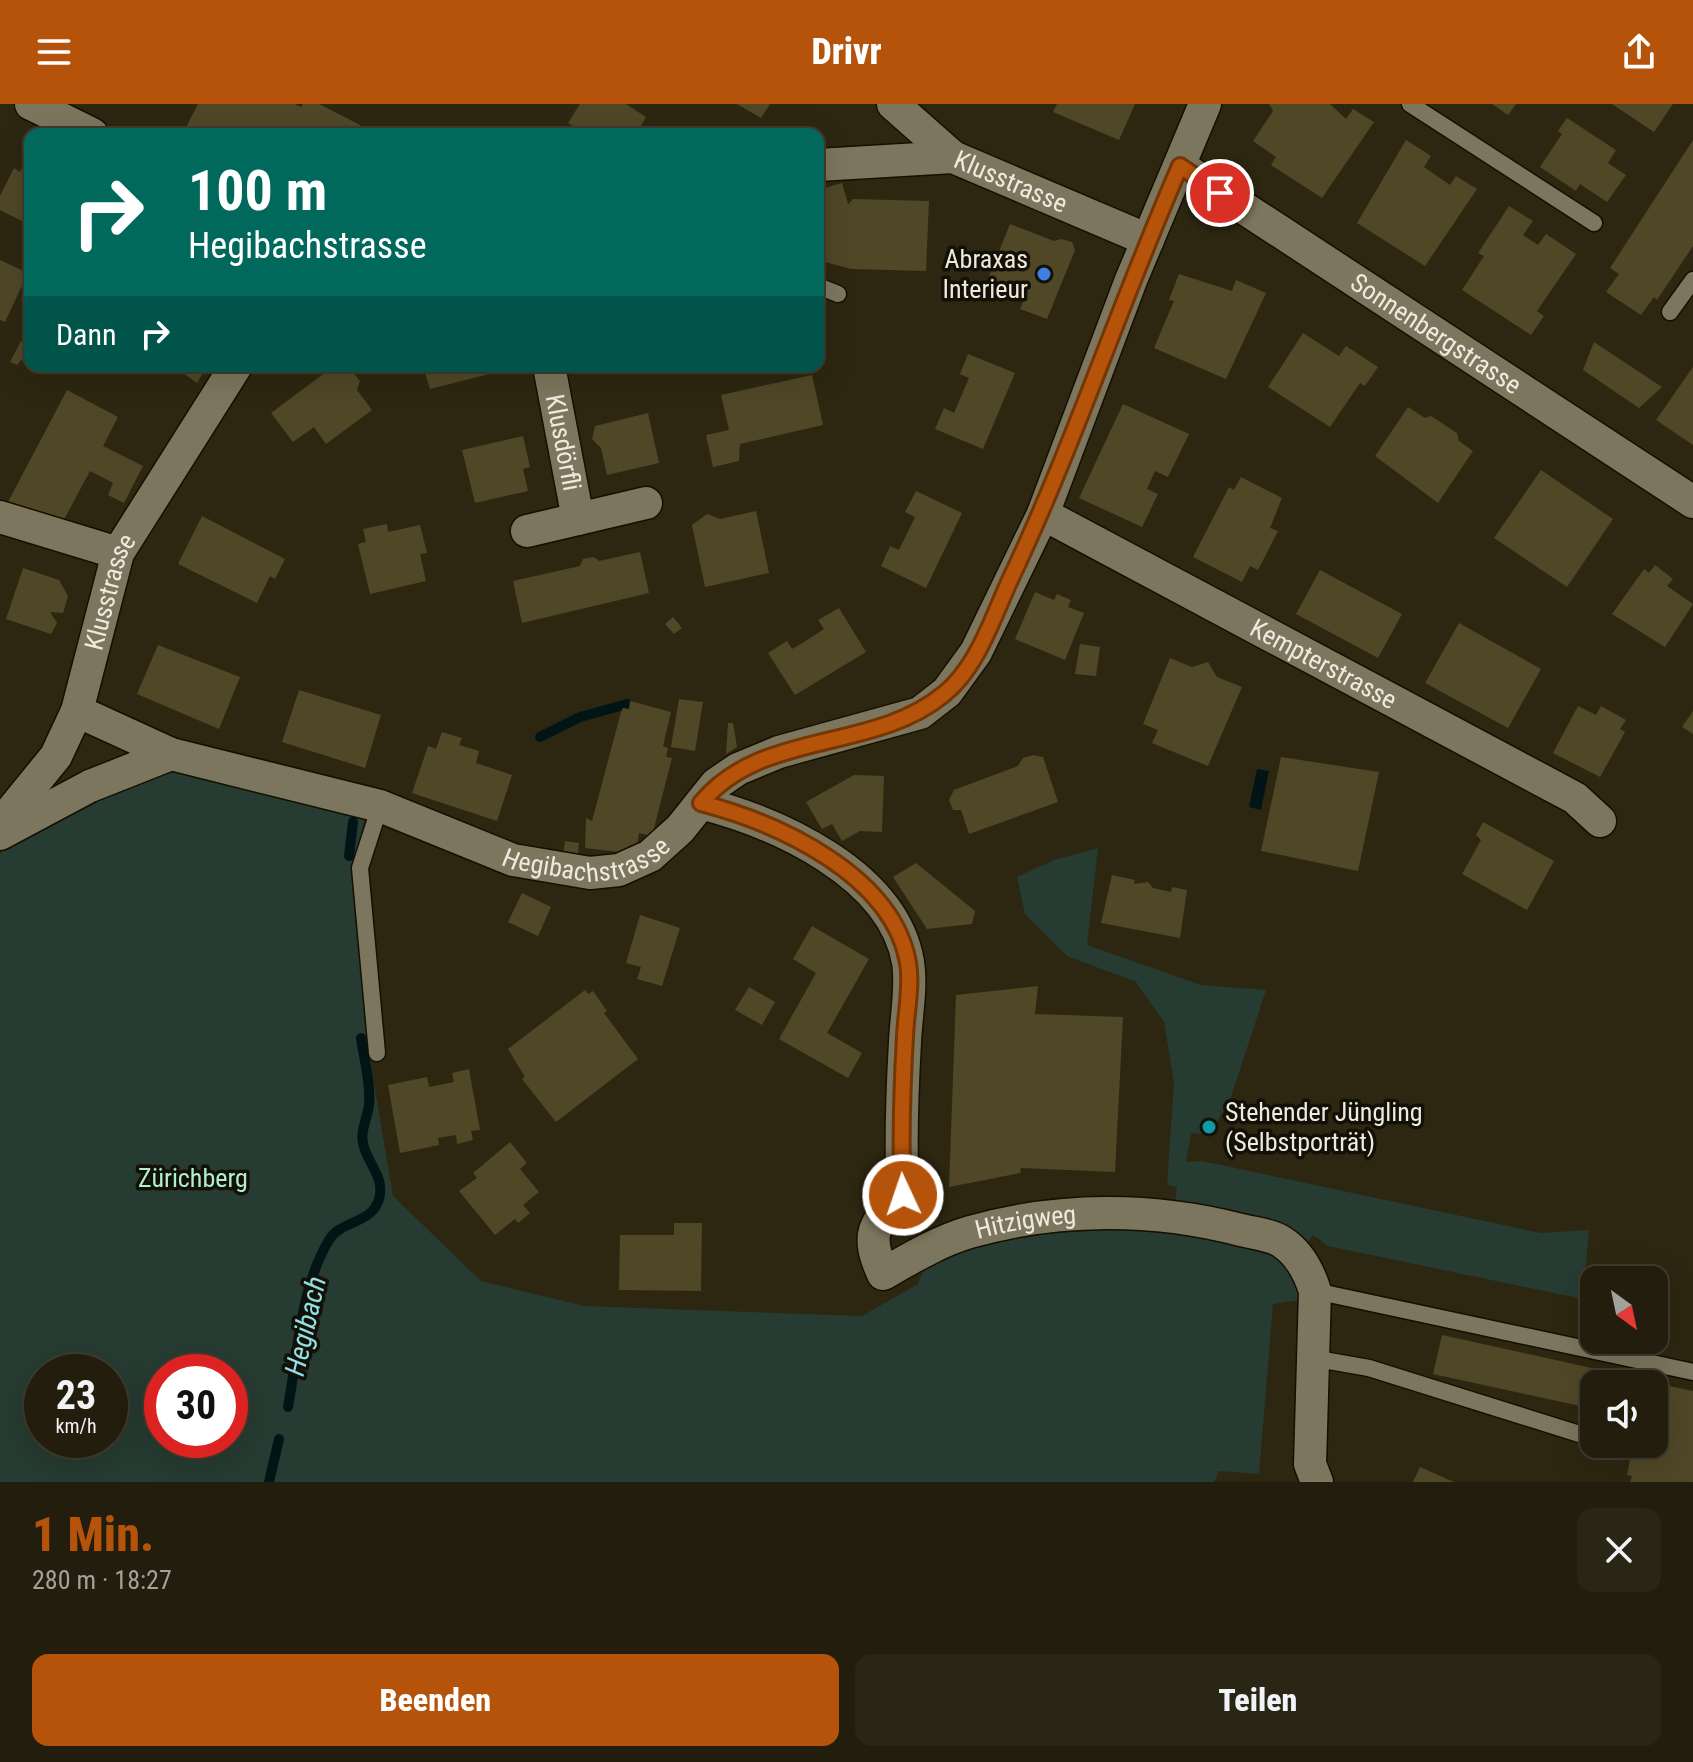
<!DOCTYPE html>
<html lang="de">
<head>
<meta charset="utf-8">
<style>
  body { margin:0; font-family:"Roboto Condensed",sans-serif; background:#2a2616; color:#f1f3f6; height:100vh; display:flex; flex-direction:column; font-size:30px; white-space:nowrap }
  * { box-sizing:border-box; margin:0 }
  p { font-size:26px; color:#a2a29d }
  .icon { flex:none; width:44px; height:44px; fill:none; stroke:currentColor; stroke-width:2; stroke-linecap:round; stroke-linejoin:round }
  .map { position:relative; height:1378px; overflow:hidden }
  .sheet { display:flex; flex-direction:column; background:#221d0d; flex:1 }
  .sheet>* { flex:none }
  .hud { position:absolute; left:24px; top:24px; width:800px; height:244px; border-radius:16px; box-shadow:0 8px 32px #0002,0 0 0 2px #3f3b2e; background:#00695c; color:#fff; overflow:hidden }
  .needle { width:52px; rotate:147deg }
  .tools { position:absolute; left:1580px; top:1162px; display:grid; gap:16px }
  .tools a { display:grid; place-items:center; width:88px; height:88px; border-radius:16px; background:#221d0d; box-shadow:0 8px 32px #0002,0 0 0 2px #3f3b2e; font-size:40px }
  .speed { position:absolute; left:24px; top:1250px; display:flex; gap:16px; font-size:40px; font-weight:700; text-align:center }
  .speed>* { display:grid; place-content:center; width:104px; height:104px; border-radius:50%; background:#221d0d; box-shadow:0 8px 32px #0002,0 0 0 2px #3f3b2e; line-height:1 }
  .speed small { font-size:20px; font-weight:400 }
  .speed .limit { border:12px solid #d22; background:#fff; color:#111 }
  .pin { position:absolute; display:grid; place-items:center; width:68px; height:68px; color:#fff; margin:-34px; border:4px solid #fff; border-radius:50%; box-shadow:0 2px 8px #0007 }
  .me { position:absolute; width:88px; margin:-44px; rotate:357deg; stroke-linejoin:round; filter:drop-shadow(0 0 6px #0008) }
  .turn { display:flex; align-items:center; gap:28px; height:168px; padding:0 32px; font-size:36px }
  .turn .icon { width:104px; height:104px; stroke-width:2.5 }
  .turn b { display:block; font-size:56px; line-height:68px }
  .then { display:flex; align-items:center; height:76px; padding:0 32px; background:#0003; gap:16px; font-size:30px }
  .round { display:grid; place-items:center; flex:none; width:84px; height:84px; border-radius:16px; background:#2a2616 }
  .head { display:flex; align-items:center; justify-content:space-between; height:136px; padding:0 32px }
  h1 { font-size:48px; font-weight:800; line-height:60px; color:#b45309 }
  .cta { display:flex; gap:16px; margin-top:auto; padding:16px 32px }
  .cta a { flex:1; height:92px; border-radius:16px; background:#b45309; color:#fff; font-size:32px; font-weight:800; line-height:92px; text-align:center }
  .cta a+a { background:#2a2616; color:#f1f3f6 }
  header { display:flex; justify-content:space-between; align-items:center; height:104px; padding:0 32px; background:#b45309; color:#fff; font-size:36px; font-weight:800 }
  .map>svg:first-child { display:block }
</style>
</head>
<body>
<header><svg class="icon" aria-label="menu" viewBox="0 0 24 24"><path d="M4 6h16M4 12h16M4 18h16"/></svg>Drivr<svg class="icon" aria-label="share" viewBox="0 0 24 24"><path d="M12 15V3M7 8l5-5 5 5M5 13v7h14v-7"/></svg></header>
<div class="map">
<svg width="1693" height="1378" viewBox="0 0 1693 1378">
  <rect width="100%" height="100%" fill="#2d2711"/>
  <g fill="#263b31" fill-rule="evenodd">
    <path d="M157 669H215L366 710 353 764 368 944 393 1092 481 1177 584 1202 862 1212 918 1180 933 1142C1004 1133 1249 1100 1292 1166 1297 1174 1298 1188 1300 1196L1273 1200 1259 1370 1219 1367 1214 1378H0V749L86 700ZM42 1268H110V1336H42ZM162 1268H230V1336H162Z"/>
    <polygon points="1098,744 1087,841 1201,881 1266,886 1230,996 1209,1031 1191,1029 1186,1058 1202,1057 1541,1129 1589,1126 1583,1195 1328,1142 1313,1131 1304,1143 1175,1100 1177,1083 1167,1081 1174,979 1164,918 1136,878 1067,852 1025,810 1017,773 1054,756"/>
  </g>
  <polygon fill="#011517" points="1257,665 1269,667 1261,706 1249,703"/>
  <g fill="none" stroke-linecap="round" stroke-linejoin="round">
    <g stroke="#011517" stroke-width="10">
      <polyline points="540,633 580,613 627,600"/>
      <polyline points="349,752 353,718"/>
      <path d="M288 1303C298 1249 300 1184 329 1136 341 1116 372 1120 379 1095 385 1074 369 1061 364 1043 359 1028 367 1016 369 1001 371 980 364 955 361 934"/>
      <polyline points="269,1378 279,1335"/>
    </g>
  </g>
  <g fill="#504727">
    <polygon points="198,0 295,0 301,3 303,0 319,0 360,21 356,30 190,30 184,27"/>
    <polygon points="580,0 626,0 646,13 636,30 571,30 575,23 568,19"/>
    <polygon points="737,0 770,0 761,14"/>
    <polygon points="1057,0 1135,0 1119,36 1053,8"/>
    <polygon points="1269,0 1330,0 1346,15 1353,5 1374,18 1322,94 1271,61 1276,53 1253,37 1273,7"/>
    <polygon points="1492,0 1516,0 1508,11"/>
    <polygon points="1612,0 1673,0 1654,28"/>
    <polygon points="1567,14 1616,46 1608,59 1626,71 1607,98 1580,80 1576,87 1540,63 1562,30 1558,27"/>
    <polygon points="1406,36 1431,52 1424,63 1450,81 1456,72 1477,85 1425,162 1357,119"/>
    <polygon points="1693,36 1693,142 1657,196 1654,193 1641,211 1606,188 1619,170 1610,164"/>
    <polygon points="30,48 30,121 0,106 0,92 14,64 20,68"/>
    <polygon points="842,79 848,100 853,95 929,97 926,167 851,165 818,156 818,86"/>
    <polygon points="1509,102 1533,117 1523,131 1538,141 1546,130 1576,150 1537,207 1544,212 1531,231 1462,186 1484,152 1478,149"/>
    <polygon points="1010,120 1054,137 1061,135 1072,138 1075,146 1047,215 1020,205 1026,191 988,175"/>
    <polygon points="0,156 28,169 5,218 0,216"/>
    <polygon points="1179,170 1232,187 1236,176 1266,189 1226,275 1154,244 1174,197 1169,196"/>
    <polygon points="1303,229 1339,252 1346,242 1378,263 1365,282 1360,279 1330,323 1268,283"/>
    <polygon points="21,237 30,242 30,252 27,259 21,256 17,261 10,258"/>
    <polygon points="1594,238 1662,283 1639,304 1583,266"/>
    <polygon points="968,250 1015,269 983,345 935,325 944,304 954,309 969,274 960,270"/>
    <polygon points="173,262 207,262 197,279"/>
    <polygon points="334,262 352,267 360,277 357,286 372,306 326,340 314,323 293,338 271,309"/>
    <polygon points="423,262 496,262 497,268 430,285"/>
    <polygon points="1693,263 1693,341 1656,316"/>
    <polygon points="812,271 823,321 740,340 739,357 713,363 706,331 729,326 721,291"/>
    <polygon points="67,286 118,313 103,342 143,362 124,399 108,391 113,379 90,367 59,425 8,398"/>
    <polygon points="1123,300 1189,330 1168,373 1155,367 1147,385 1158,390 1142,423 1079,394"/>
    <polygon points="1408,303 1425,314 1431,312 1457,329 1459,337 1473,347 1438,399 1375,352"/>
    <polygon points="648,309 659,359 607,371 601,344 592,335 595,322"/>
    <polygon points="523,332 530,363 523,365 528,387 475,399 462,346"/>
    <polygon points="1541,366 1613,415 1567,483 1494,434"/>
    <polygon points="1241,373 1282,394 1270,424 1278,427 1258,466 1250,462 1242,478 1193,453 1229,383 1234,386"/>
    <polygon points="916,387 962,409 926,484 881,462 890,442 899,446 915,413 905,408"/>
    <polygon points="756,407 769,469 705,483 692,421 707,410 720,415"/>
    <polygon points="202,412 285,455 275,475 270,472 257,499 178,460"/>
    <polygon points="387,420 388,428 420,421 427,449 420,450 426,477 370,490 358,440 366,438 363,425"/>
    <polygon points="640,448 649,489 522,519 513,477 580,462 583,455 594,453 599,457"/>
    <polygon points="1655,461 1673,475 1667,482 1693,500 1665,543 1612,510 1644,465 1649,469"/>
    <polygon points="23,464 59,476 68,492 63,509 50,508 57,519 51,530 6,515"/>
    <polygon points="1320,466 1402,510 1378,554 1296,510"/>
    <polygon points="1035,488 1054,496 1057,490 1071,496 1068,503 1084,509 1065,556 1015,535"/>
    <polygon points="839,504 866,548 795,591 768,549 787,537 792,545 809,535 824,525 818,516"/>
    <polygon points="673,513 682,524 674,530 665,520"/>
    <polygon points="1459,519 1541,565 1508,624 1425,579"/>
    <polygon points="1080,540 1100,543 1096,572 1075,570"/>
    <polygon points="158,541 240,573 219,625 137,590"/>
    <polygon points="1170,554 1192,563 1208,558 1217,573 1242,583 1208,662 1152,639 1158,626 1143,620"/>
    <polygon points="299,586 381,611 365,664 282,638"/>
    <polygon points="679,595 703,598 695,647 671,643"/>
    <polygon points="630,597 671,608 663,642 668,644 666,653 672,654 652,732 639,729 636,750 585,744 586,714 592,717 621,608 623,604 629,605"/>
    <polygon points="1578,602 1596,611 1601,602 1626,616 1620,625 1625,628 1600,673 1553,649"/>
    <polygon points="1693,607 1693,630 1682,623"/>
    <polygon points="728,619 733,619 737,643 726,650"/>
    <polygon points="442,628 462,634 459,641 479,647 476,659 512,671 497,717 412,689 428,642 436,645"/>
    <polygon points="1033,651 1043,653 1058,698 969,730 961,706 953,706 949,696 954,686 1018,662 1023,654"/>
    <polygon points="1281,653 1379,668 1358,767 1261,747"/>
    <polygon points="854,671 884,672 882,728 860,727 842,737 832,720 822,725 806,698"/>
    <polygon points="1483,718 1554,757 1527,806 1462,770 1481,736 1476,731"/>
    <polygon points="565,737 579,739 578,751 563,750"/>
    <polygon points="916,759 975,807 972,820 927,825 893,773"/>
    <polygon points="1112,771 1135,776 1134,780 1148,778 1153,784 1171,788 1172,783 1187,786 1180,834 1101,819"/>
    <polygon points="522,789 551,803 538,832 508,818"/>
    <polygon points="640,811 680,824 662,882 637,875 641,863 626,859"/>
    <polygon points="812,822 869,855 827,929 862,949 848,974 779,935 816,869 793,855"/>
    <polygon points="1038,882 1035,910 1123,913 1115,1068 1021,1064 1020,1069 949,1083 956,891"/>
    <polygon points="749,883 775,898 762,921 735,906"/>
    <polygon points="585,886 588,890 593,887 607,907 604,909 638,955 556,1018 522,975 525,973 508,945"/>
    <polygon points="469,965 480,1026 471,1027 473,1036 457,1040 456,1031 438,1034 439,1041 400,1049 388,981 427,973 429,983 454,978 452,969"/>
    <polygon points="510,1038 527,1059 520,1065 539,1088 523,1101 530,1109 518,1119 515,1115 495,1131 459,1087 477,1074 473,1069"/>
    <polygon points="674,1119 702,1119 701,1187 619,1186 620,1131 674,1131"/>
    <polygon points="1442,1231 1605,1267 1602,1280 1594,1280 1594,1305 1433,1270"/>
    <polygon points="1621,1272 1654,1279 1654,1280 1619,1280"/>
    <polygon points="1654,1279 1693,1287 1693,1378 1630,1378 1632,1372 1627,1371 1633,1340 1654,1340"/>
    <polygon points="1420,1363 1454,1378 1413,1378"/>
  </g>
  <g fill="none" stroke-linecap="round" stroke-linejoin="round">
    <defs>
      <g id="service">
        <polyline points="1410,0 1594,119"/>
        <polyline points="818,182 838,190"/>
        <polyline points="1670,208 1693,176"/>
        <polyline points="377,949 360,764 380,702"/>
        <polyline points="1315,1187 1693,1268"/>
        <polyline points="1312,1254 1369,1264 1589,1333"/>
      </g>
      <g id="minor">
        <polyline points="31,0 92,30"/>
        <polyline points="893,0 953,53"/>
        <path id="s1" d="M818 61 953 53 1148 136"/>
        <path id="s2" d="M1180 62 1693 398"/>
        <path id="s3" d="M549 262 578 415"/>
        <path id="s4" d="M1043 410 1575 694 1600 717"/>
        <polyline points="0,413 118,449"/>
        <polyline points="527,427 646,399"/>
        <polyline points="77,607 171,650"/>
        <path id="s5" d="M701 699C778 719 893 770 908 858 912 883 906 913 905 938 902 989 900 1039 903 1091 873 1120 865 1130 883 1170 911 1154 939 1137 970 1128 1058 1103 1153 1103 1241 1126 1253 1129 1272 1131 1282 1138 1299 1149 1309 1168 1315 1187L1310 1360 1317 1378"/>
        <path id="s6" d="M0 721 56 652 77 607 118 449 236 262"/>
        <path id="s7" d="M0 730 90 682 171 650 380 702 513 756 590 769 619 766 650 752 680 725 716 680 738 665 779 648 920 609 947 588 976 548 1043 410 1131 176 1205 0"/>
      </g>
    </defs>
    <use href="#service" stroke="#150f00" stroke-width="19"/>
    <use href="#minor" stroke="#150f00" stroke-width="35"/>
    <use href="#service" stroke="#7d765e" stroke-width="16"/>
    <use href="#minor" stroke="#7d765e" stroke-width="32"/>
  </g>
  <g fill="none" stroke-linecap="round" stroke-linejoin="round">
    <defs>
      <path id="route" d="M903 1091C900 1037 902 985 905 932 906 909 912 881 908 859 893 771 778 719 701 699 762 625 873 649 944 590 977 564 993 513 1010 476 1074 341 1120 199 1180 62L1220 89"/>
    </defs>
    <use href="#route" stroke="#753606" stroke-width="20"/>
    <use href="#route" stroke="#b45309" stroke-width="14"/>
  </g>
  <circle fill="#3f7fe0" stroke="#131007" stroke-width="3" cx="1044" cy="170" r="8"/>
  <circle fill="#0f9aa8" stroke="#131007" stroke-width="3" cx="1209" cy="1023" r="8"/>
  <g text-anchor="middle" stroke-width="7" stroke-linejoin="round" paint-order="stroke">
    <g font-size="26" fill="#eeeadd" stroke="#131007">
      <text dy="9" stroke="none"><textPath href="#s1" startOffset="198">Klusstrasse</textPath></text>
      <text dy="9" stroke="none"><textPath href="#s2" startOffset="306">Sonnenbergstrasse</textPath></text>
      <text dy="9" stroke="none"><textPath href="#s3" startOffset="78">Klusdörfli</textPath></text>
      <text dy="9" stroke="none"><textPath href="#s6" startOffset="262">Klusstrasse</textPath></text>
      <text dy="9" stroke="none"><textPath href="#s4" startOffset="318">Kempterstrasse</textPath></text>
      <text dy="9" stroke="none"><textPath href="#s7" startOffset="624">Hegibachstrasse</textPath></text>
      <text dy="9" stroke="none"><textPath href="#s5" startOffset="752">Hitzigweg</textPath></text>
    </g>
    <g font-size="26" fill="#eeeadd" stroke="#131007" text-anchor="end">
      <text x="1028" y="164">Abraxas<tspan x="1028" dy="30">Interieur</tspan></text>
      <text x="1225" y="1017" text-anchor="start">Stehender Jüngling<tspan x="1225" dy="30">(Selbstporträt)</tspan></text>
    </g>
    <g font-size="26" fill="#aff0cf" stroke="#131007">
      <text x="193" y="1083">Zürichberg</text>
    </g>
    <g font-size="28" font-style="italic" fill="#90e0e6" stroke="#131007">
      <text transform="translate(305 1222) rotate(-77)" y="10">Hegibach</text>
    </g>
  </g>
</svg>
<div class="tools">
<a><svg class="needle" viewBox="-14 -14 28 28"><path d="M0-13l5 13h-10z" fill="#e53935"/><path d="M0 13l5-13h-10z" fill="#a2a29d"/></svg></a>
<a><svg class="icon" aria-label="sound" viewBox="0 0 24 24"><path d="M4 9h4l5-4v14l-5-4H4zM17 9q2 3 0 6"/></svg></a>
</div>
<div class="speed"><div>23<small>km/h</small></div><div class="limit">30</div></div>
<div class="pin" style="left:1220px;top:89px;background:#d93025"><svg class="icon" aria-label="arrive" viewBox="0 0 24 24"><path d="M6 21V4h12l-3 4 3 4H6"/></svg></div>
<svg class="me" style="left:903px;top:1091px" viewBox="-20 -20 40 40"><circle r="17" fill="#b45309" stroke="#fff" stroke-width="3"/><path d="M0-11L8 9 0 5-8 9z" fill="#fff"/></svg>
<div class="hud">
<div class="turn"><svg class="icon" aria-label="right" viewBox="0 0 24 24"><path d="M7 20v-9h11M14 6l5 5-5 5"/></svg><div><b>100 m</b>Hegibachstrasse</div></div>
<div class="then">Dann<svg class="icon" aria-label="right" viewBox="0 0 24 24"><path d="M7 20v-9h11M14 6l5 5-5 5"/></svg></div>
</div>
</div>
<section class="sheet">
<div class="head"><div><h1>1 Min.</h1><p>280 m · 18:27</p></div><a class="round"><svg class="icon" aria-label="close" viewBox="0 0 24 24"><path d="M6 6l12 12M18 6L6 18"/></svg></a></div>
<div class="cta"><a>Beenden</a><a>Teilen</a></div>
</section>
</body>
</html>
